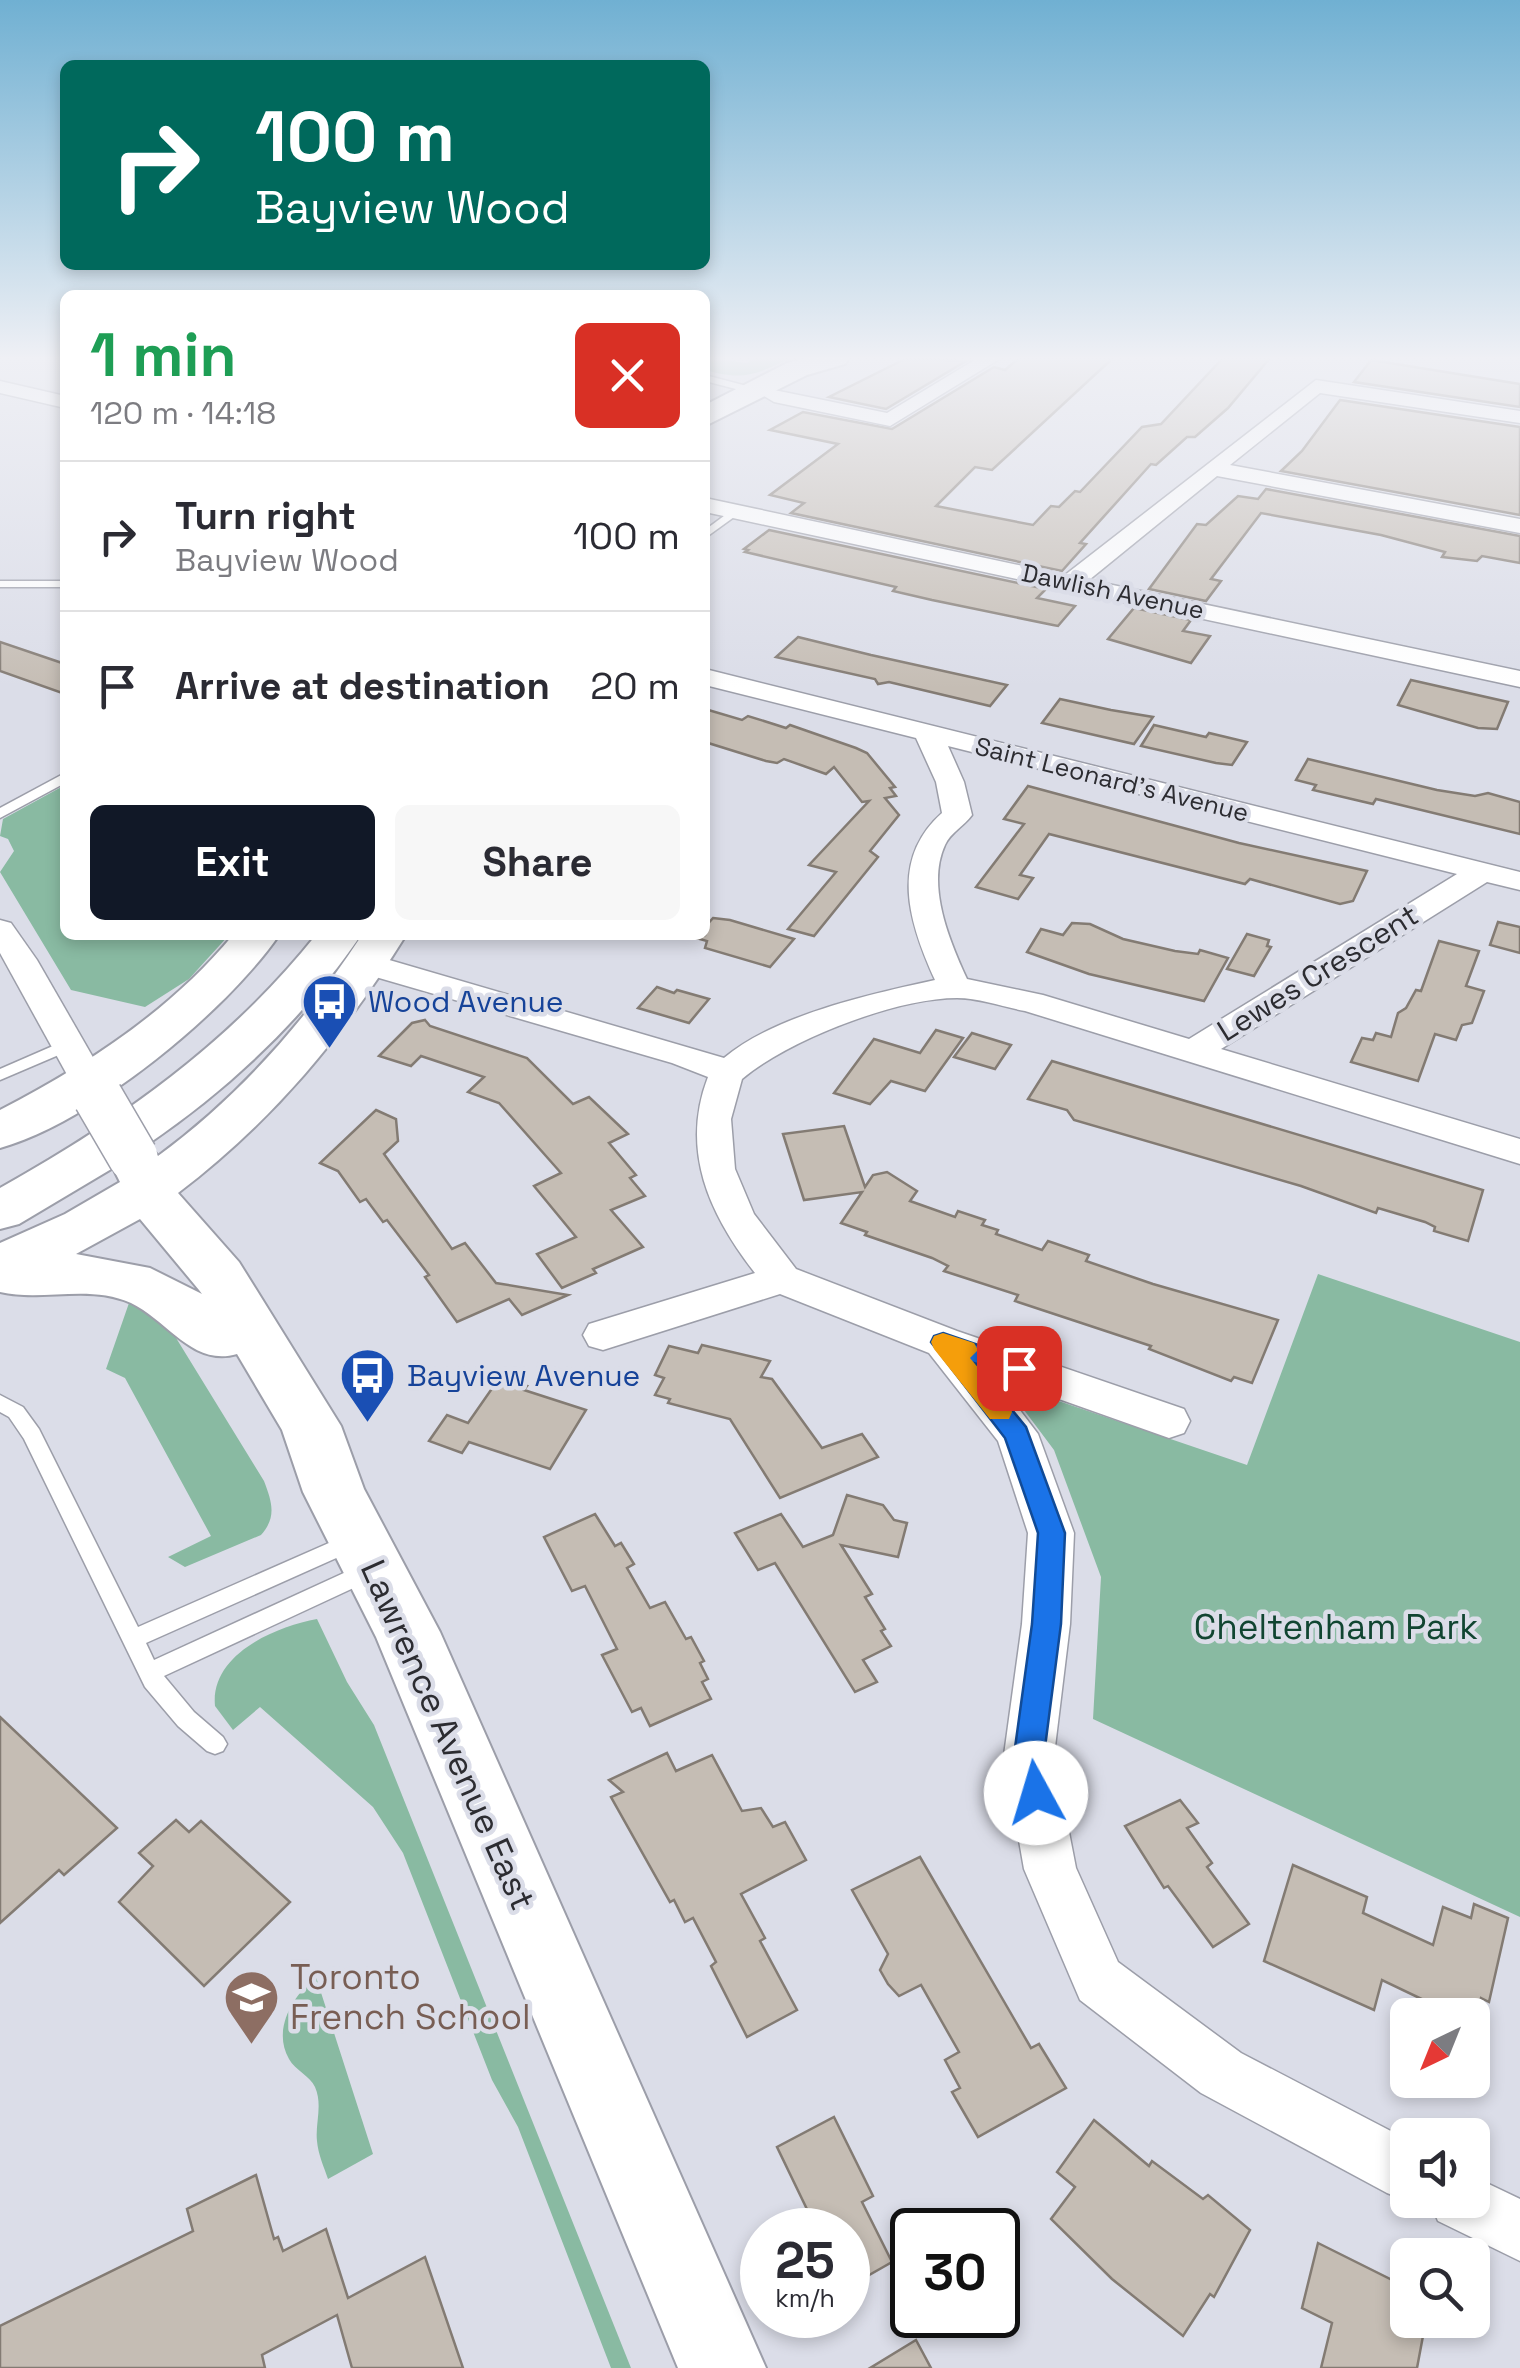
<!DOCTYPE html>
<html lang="en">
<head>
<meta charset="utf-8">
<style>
  body { margin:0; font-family:"Space Grotesk",sans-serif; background:#f7f7f7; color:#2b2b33; height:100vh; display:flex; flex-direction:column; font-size:38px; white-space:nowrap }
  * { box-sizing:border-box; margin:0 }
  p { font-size:32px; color:#7c7c81 }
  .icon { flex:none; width:55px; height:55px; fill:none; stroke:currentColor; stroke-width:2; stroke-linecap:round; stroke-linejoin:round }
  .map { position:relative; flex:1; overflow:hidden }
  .panel { position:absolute; left:60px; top:290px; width:650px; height:650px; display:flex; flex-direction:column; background:#fff; border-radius:15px; box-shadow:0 5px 15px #0003 }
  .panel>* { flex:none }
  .hud { position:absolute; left:60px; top:60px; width:650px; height:210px; border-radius:15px; box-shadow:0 5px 15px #0003; background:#00695c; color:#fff; overflow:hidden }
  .needle { width:65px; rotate:223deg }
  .fabs { position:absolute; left:1390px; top:1998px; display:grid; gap:20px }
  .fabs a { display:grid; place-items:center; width:100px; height:100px; border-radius:15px; background:#fff; box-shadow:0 5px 15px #0003; font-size:50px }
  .speed { position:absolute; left:740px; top:2208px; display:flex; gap:20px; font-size:50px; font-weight:700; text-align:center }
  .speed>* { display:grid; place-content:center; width:130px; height:130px; border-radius:50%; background:#fff; box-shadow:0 5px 15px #0003; line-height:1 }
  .speed small { font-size:25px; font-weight:400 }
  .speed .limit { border:5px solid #111; border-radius:15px; background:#fff; color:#111 }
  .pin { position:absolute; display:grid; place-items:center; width:85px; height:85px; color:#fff; margin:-42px; border-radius:20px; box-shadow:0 5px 15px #0006 }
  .me { position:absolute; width:110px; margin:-55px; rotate:354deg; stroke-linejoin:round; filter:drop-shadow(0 0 8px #0008) }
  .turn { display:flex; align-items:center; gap:35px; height:210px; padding:0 30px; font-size:45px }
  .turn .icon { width:130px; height:130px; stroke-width:2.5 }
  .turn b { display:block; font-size:70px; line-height:85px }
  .round { display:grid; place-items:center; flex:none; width:105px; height:105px; border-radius:15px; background:#f7f7f7 }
  .summary { display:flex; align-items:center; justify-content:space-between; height:170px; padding:0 30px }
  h1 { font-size:60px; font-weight:700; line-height:75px; color:#1e9e55 }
  .action { display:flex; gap:20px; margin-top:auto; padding:20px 30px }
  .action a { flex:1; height:115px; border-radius:15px; background:#111827; color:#fff; font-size:40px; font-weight:700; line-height:115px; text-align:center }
  .action a+a { background:#f7f7f7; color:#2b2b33 }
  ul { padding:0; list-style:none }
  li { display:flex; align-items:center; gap:30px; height:150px; padding:0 30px; border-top:2px solid #e1e1e2 }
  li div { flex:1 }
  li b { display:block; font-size:38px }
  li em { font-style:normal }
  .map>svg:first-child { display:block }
</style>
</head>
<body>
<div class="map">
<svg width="1520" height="2368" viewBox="0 0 1520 2368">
  <rect width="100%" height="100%" fill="#dbdde8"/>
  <g fill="#89baa2">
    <path d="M705 358 747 363 755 358H791C754 375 745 381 705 370Z"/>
    <polygon points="65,785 65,935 229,935 189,979 145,1007 71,990 0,872 14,851 8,839 0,836 3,819"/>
    <polygon points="1318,1274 1520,1342 1520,1917 1093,1719 1101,1577 1054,1450 1003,1382 1247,1465"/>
    <path d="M129 1303 151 1314 173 1333 264 1481C272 1502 277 1517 261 1535L185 1567 168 1557 211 1536 125 1378 106 1369Z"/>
    <path d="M317 1619 347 1682 374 1725 631 2368H611L518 2127 492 2080 403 1853 373 1807 260 1707 233 1730 215 1706C210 1655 274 1627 317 1619Z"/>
    <path d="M316 1977 373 2154 328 2179C324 2167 318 2154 317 2141 315 2124 323 2105 315 2087 310 2076 295 2070 289 2059 272 2030 293 1995 316 1977Z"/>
  </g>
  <g fill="#c5bdb4" stroke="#837b73" stroke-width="2.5">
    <polygon points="907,358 966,361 886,409 829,397"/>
    <polygon points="1019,358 1113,358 992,470 975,467 936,506 1033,525 1051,506 1059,507 1075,491 1080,492 1142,427 1161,424 1223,358 1270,358 1228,408 1195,437 1187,437 1156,465 1151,464 1080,543 1086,544 1062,571 791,513 804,503 770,495 838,444 770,430 803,412 892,429 994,367 1005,370"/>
    <polygon points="1371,360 1520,384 1520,407 1354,382"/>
    <polygon points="1340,400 1520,427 1520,515 1281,471 1302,451"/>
    <polygon points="1266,489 1520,536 1520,563 1482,556 1477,561 1442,557 1445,552 1381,535 1261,513 1211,579 1221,581 1206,601 1149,589 1197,524 1206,525 1238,496 1258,499"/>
    <polygon points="769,530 1046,589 1037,598 1075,606 1058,626 1053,625 932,600 893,591 896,587 745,552 748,550 744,549"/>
    <polygon points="1134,608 1191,620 1183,631 1210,636 1191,663 1108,639"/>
    <polygon points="798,637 871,655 1007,685 990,706 889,682 878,684 875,679 776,657"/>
    <polygon points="0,642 65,664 65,694 0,671"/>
    <polygon points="1411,680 1464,692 1508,702 1497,729 1478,728 1398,705"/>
    <polygon points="1060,699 1111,710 1153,717 1134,744 1042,723"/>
    <polygon points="705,709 742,720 748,716 786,728 790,725 856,748 867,753 895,787 890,788 896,796 885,798 899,815 870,851 878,857 814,936 788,929 836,872 809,865 869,801 862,802 834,767 826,774 784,759 777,763 766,761 705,742"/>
    <polygon points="1154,725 1206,737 1209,733 1247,742 1232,765 1216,763 1141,746"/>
    <polygon points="1308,759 1437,790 1475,796 1488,793 1520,802 1520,834 1376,799 1373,804 1313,790 1316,785 1296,780"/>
    <polygon points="1028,786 1239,843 1367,871 1353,901 1340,904 1250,879 1245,884 1049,834 1020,875 1033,878 1018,899 976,887 1024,824 1004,819"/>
    <polygon points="713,918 730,920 794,939 770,967 705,948 707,941 696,938 705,935 705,927"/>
    <polygon points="1498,922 1520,927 1520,953 1490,945"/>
    <polygon points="1072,923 1090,924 1123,939 1175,951 1198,954 1200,950 1228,958 1204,1001 1089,974 1027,952 1041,929 1063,935"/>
    <polygon points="1247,934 1269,940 1267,946 1271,947 1254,976 1227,969"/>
    <polygon points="1439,941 1479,951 1466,986 1484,991 1472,1023 1462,1025 1456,1040 1435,1034 1418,1081 1351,1062 1362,1038 1373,1040 1376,1033 1391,1037 1398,1013 1406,1008 1416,990 1421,991"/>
    <polygon points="657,987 674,993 677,990 709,999 689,1023 638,1008"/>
    <polygon points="425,1020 430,1026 527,1058 573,1104 589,1097 628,1134 609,1143 636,1175 630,1178 645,1196 611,1210 643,1247 593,1269 596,1273 562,1288 537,1254 576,1237 534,1186 561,1173 499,1103 468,1092 484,1077 421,1056 411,1066 379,1056 412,1023"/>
    <polygon points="936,1030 963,1038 925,1091 891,1081 870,1104 834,1093 874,1039 920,1053"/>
    <polygon points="972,1033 1011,1045 995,1069 954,1057"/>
    <polygon points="1052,1061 1483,1190 1468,1241 1434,1231 1435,1227 1425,1222 1378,1208 1376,1213 1301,1186 1074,1120 1067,1110 1028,1099"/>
    <polygon points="376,1110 396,1119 398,1141 384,1154 452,1249 465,1243 496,1283 568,1295 522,1315 509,1299 457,1322 425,1277 429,1275 387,1220 383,1222 366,1199 360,1202 338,1171 320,1163"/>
    <polygon points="844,1126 865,1187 873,1175 887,1172 917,1191 910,1201 955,1217 958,1211 985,1220 982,1225 998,1230 996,1234 1042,1250 1048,1241 1089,1255 1086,1261 1153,1284 1278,1320 1252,1383 1234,1377 1231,1381 1149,1349 1151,1346 1015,1301 1018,1295 944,1271 948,1266 932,1258 865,1235 867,1232 841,1223 862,1192 804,1200 783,1134"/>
    <polygon points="702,1345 770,1361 761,1377 772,1379 822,1448 862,1434 878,1457 780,1498 730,1419 668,1403 670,1399 655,1395 664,1378 655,1375 669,1346 698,1353"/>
    <polygon points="500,1377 527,1386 524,1390 586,1410 550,1469 469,1442 462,1453 429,1441 447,1415 468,1423"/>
    <polygon points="847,1495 883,1505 894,1520 907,1523 898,1557 841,1545 872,1594 865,1597 885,1629 881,1631 891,1646 863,1660 877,1682 855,1692 775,1563 758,1570 735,1533 781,1514 803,1547 833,1535"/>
    <polygon points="595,1514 615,1546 621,1543 634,1564 627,1568 650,1608 665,1602 686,1639 691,1637 704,1661 700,1663 708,1679 702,1682 711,1699 650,1726 641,1708 632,1712 602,1655 617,1649 585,1586 572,1591 544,1537"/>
    <polygon points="0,1717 117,1828 64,1875 59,1870 0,1923"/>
    <polygon points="667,1753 676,1771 712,1755 742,1811 761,1808 773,1827 785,1822 806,1860 741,1894 765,1938 760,1941 797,2010 747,2037 711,1966 716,1962 693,1918 685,1922 674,1900 670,1902 611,1797 623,1792 609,1780"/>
    <polygon points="1180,1800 1198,1823 1187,1828 1212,1863 1207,1867 1249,1924 1213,1947 1168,1886 1164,1888 1125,1826"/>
    <polygon points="176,1820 189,1832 201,1821 290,1902 204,1986 119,1902 153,1866 139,1853"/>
    <polygon points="920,1857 1031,2048 1039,2044 1066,2088 978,2137 952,2092 960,2088 945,2060 959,2052 921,1985 899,1996 888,1984 880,1970 888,1954 852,1890"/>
    <polygon points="1293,1865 1367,1897 1363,1913 1433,1945 1443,1907 1471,1918 1474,1904 1508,1918 1489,2002 1481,1998 1477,2015 1425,2015 1428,2002 1382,1980 1374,2010 1264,1961"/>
    <polygon points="834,2117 873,2196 862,2202 892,2262 848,2287 848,2230 817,2230 777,2147"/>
    <polygon points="1094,2120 1149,2166 1152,2161 1203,2199 1208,2195 1250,2230 1214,2297 1210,2294 1183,2336 1112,2279 1051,2219 1075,2187 1057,2172"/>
    <polygon points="256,2175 274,2239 278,2237 283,2251 326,2229 348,2298 425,2257 463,2368 352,2368 337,2315 262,2355 265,2368 0,2368 0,2326 193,2231 187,2209"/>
    <polygon points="1318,2243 1402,2285 1394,2321 1423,2336 1417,2368 1321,2368 1332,2323 1302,2308"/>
    <polygon points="916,2340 931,2368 870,2368"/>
  </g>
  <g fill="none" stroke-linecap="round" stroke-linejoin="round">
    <defs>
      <g id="lane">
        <polygon points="705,375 762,390 764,392 759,395 705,381"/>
        <polygon points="732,510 741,512 705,538 705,530"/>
        <rect x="0" y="581" width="65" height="6"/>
        <polygon points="65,773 65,783 0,818 0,808"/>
        <polygon points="69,1039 77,1044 75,1048 0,1080 0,1069"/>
        <polygon points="0,1395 23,1407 39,1429 138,1627 347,1535 354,1532 361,1535 365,1541 361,1547 146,1643 154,1660 359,1566 367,1563 375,1566 378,1572 375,1578 164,1676 194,1712 223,1737 227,1744 223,1751 215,1754 207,1751 178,1726 145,1687 24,1439 9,1417 0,1412"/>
      </g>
      <g id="street">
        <polygon points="978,358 1001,358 890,426 774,402 764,396 774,390 887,413"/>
        <polygon points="1316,380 1520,411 1520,423 1320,393 1230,465 1520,519 1520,533 1217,476 1089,580 1520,671 1520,687 705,512 705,498 1065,575"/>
        <polygon points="0,381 65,396 65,408 0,393"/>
        <path d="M705 669 1520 872V890L1487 882 1221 1049 1520 1139V1164L1025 1011C1003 1007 980 998 957 998 896 998 788 1040 742 1079L731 1119 735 1169 754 1214 796 1269 957 1331 1184 1409 1190 1421 1184 1433 1169 1438 994 1376 1038 1434 1074 1533 1070 1624 1054 1755 1076 1868 1118 1962 1241 2053 1408 2140V2200H1412L1408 2201 1387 2193 1201 2093 1080 2000 1024 1869 1004 1755 1022 1624 1028 1533 998 1441 929 1353 780 1294 603 1350 589 1346 583 1335 589 1324 755 1273C709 1214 680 1150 708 1077L672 1063 355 971 351 964 355 957H379L724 1058C775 1015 871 994 935 980 909 923 889 860 942 813L936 782 916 738 705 685ZM948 746 1457 874 1189 1039 1043 995 967 979C950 942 926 886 945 845 950 833 964 826 972 815L964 782Z"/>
        <polygon points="0,920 11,923 37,960 106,1080 100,1088 88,1091 76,1088 70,1080 0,953"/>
        <polygon points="1472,2176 1520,2199 1520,2261 1438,2221 1429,2200 1472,2200"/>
      </g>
      <g id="secondary">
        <polygon points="806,358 849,358 845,364 807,375 705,426 705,405 787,363"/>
        <path d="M233 935H279C226 1012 91 1123 0 1148V1110C87 1065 170 1011 233 935Z"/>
        <path d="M316 935H361C305 1017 230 1088 148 1144L158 1156C240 1096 307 1019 362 935H406C344 1035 272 1122 178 1193L239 1262 341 1426 364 1489 440 1632 766 2368H678L376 1637 303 1492 282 1430 237 1354C193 1367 168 1321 131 1303 89 1284 42 1302 0 1292V1243L65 1214 120 1182 113 1168 19 1224 0 1229V1188C120 1121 230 1043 316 935ZM140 1219 199 1290 202 1294 150 1268 76 1254Z"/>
      </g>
    </defs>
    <use href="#lane" stroke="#9c9ea9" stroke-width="3"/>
    <use href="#street" stroke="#9c9ea9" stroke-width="3"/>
    <use href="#secondary" stroke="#9c9ea9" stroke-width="4"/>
    <use href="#lane" fill="#fff" fill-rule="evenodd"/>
    <use href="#street" fill="#fff" fill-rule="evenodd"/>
    <use href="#secondary" fill="#fff" fill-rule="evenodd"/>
    <defs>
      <polyline id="secondary-bridge" points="98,1097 133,1157"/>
    </defs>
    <use href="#secondary-bridge" stroke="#9c9ea9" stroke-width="52" stroke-linecap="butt"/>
    <use href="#secondary-bridge" stroke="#fff" stroke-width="49"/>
  </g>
  <linearGradient id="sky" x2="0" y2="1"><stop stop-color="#70b0d2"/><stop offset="0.52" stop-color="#eff0f5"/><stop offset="1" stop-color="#eff0f5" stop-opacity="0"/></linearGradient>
  <rect width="1520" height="689" fill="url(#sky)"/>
  <polygon fill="#1a73e8" stroke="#114b97" stroke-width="2.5" points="943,1333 1028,1362 1031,1368 1028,1375 1019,1378 974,1363 1026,1427 1065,1533 1061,1624 1044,1755 1051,1793 1047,1803 1036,1807 1025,1803 1014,1755 1032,1624 1038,1533 1005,1438 931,1342 934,1336"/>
  <polygon fill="#f59e0b" points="943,1333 974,1343 978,1350 970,1358 1009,1405 1012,1412 1009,1419 990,1419 934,1349 931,1342 934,1336"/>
  <defs>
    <symbol id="bus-pin" viewBox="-11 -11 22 30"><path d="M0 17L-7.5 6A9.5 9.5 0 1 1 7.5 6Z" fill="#1a4fb4" stroke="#dbdde8"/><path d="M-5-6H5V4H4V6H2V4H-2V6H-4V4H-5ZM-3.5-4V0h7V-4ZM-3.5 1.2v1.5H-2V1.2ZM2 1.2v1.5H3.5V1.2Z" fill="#fff"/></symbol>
    <symbol id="school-pin" viewBox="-11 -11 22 30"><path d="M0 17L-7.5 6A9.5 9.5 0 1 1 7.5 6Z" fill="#8d6e63" stroke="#dbdde8"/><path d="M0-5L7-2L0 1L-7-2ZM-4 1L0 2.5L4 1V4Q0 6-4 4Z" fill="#fff"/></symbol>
  </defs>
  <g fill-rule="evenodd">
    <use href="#bus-pin" x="298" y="970" width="63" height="86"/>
    <use href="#bus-pin" x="336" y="1344" width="63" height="86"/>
    <use href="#school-pin" x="220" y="1966" width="63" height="86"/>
  </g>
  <g text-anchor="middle" stroke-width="9" stroke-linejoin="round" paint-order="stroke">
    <g font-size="25" fill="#2c2c31" stroke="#dbdde8">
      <text transform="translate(1113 591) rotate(12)" y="9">Dawlish Avenue</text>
      <text transform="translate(1112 779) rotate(14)" y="9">Saint Leonard's Avenue</text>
    </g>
    <g font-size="30" fill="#2c2c31" stroke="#dbdde8">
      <text transform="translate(1318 973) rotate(-32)" y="10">Lewes Crescent</text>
    </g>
    <g font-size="30" fill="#164399" stroke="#dbdde8" text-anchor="start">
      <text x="368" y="1012">Wood Avenue</text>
      <text x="407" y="1386">Bayview Avenue</text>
    </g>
    <g font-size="35" fill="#114531" stroke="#dbdde8">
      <text x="1336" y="1639">Cheltenham Park</text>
    </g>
    <g font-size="35" fill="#2c2c31" stroke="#dbdde8">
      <text transform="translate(448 1735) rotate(66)" y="12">Lawrence Avenue East</text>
    </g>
    <g font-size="35" fill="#785e54" stroke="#dbdde8" text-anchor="start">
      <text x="290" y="1989">Toronto<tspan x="290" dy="40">French School</tspan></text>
    </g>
  </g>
</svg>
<div class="fabs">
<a><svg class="needle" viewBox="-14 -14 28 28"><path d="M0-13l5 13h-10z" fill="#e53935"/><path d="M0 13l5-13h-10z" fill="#7c7c81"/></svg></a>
<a><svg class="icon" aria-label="sound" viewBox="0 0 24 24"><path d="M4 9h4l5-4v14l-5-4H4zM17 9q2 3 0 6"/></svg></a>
<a><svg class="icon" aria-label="search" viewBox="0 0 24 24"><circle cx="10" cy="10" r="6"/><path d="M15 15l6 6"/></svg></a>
</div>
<div class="speed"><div>25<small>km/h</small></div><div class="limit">30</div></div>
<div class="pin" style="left:1019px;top:1368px;background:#d93025"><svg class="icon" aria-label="arrive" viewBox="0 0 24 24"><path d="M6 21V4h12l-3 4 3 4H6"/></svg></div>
<svg class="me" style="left:1036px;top:1793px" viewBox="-20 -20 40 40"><circle r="19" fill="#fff"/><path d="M0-13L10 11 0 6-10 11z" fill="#1a73e8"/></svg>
<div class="hud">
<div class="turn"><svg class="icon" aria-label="right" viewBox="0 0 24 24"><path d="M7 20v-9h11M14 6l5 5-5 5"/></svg><div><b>100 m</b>Bayview Wood</div></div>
</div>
<section class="panel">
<div class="summary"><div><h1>1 min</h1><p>120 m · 14:18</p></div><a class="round" style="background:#d93025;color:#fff"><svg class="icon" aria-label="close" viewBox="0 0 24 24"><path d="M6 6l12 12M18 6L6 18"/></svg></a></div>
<ul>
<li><svg class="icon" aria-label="right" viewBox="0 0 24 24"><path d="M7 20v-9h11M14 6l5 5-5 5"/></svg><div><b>Turn right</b><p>Bayview Wood</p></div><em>100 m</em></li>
<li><svg class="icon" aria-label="arrive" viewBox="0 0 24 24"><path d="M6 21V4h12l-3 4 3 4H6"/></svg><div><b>Arrive at destination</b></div><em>20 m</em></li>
</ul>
<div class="action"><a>Exit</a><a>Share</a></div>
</section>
</div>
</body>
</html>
